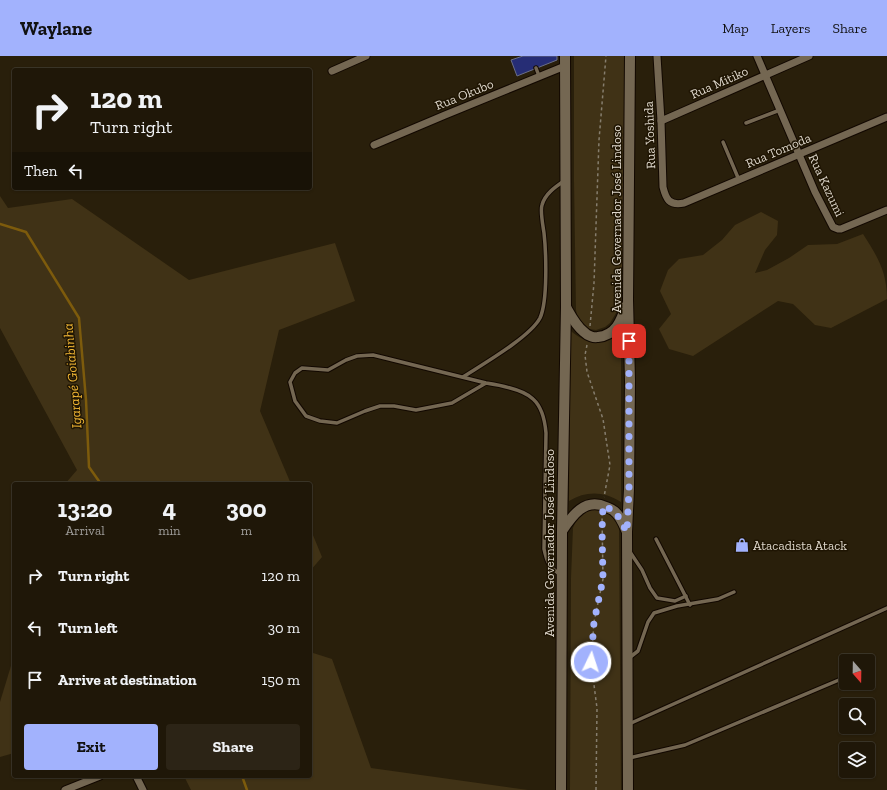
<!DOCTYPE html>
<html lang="en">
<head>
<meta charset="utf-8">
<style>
  body { margin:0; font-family:"Zilla Slab",serif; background:#2c2416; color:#f1f3f6; height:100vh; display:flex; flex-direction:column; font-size:15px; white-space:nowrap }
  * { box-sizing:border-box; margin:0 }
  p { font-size:13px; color:#a19f9c }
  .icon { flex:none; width:22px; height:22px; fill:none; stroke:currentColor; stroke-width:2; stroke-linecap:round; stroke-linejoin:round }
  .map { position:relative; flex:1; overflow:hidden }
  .details { position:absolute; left:12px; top:426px; width:300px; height:296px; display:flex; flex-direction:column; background:#1f1708; border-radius:4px; box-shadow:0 1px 3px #0004,0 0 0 1px #3c3629 }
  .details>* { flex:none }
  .hud { position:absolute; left:12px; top:12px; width:300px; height:122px; border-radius:4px; box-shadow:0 1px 3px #0004,0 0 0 1px #3c3629; background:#1f1708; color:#f1f3f6; overflow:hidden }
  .needle { width:26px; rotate:160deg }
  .buttons { position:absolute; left:839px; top:598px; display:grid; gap:8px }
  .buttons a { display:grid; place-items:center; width:36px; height:36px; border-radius:4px; background:#1f1708; box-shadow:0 1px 3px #0004,0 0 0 1px #3c3629; font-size:20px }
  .pin { position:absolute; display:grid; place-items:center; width:34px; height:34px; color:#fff; margin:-17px; border-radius:8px; box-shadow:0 2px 6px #0006 }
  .me { position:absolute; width:44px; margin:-22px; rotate:4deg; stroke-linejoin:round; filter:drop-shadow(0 0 3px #0008) }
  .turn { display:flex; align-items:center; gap:14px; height:84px; padding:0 12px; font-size:18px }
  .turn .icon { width:52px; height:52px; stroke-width:2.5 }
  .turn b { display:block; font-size:28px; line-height:34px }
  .then { display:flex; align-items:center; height:38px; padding:0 12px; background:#0003; gap:8px; font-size:15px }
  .eta { display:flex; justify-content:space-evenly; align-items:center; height:68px; text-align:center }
  .eta b { font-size:24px; font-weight:700; line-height:28px }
  .cta { display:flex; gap:8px; margin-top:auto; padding:8px 12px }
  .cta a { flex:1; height:46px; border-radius:4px; background:#a2b2fd; color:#111; font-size:16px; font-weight:700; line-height:46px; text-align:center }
  .cta a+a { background:#2c2416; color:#f1f3f6 }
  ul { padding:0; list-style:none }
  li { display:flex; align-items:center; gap:12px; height:52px; padding:0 12px }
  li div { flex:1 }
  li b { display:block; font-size:15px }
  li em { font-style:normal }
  header { display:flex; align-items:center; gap:24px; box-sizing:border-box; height:56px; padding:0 20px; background:#a2b2fd; color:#111 }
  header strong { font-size:19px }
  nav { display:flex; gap:22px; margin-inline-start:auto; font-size:14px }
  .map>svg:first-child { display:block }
</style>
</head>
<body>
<header>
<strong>Waylane</strong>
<nav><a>Map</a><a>Layers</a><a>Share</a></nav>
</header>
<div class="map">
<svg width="887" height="734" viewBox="0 0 887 734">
  <rect width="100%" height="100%" fill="#291f0b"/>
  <g fill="#403216">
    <polygon points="574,0 625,0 624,200 616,257 610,267 605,271 596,274 589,273 582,268 577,259 576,254 574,124"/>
    <polygon points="0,140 8,152 72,143 189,224 335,187 355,245 279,274 260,355 291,428 65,428 77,414 0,272"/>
    <path d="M761 156 778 165 777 179 765 194 755 217 767 214 789 202 808 189 837 188 863 178C877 200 887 215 887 243L831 272 815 269 793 248 778 245 693 300 669 293 659 273 671 258 660 235 668 214 679 203 703 199 722 184 735 169Z"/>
    <path d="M570 274C585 289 605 289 621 276V446C603 435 586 435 569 445Z"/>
    <path d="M590 453C593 453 597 452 600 453 610 455 617 463 619 473L621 734H570L571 522 573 472 577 462 581 459Z"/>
    <polygon points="310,472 322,501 310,515"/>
    <polygon points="310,596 332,603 371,712 528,734 191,734 184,720 310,720"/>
    <polygon points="14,600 14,697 0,701 0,646"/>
  </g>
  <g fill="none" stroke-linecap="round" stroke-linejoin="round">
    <g stroke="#7d5b0c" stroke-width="2.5">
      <polyline points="0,168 26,176 79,262 86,344 89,411 101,428"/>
      <polyline points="242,720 247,734"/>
    </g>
  </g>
  <polygon fill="#262d75" stroke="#6a6f86" points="523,0 557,0 557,4 517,20 511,4"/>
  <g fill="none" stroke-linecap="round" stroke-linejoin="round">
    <defs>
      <g id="lane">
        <polyline points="536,12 539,20"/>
        <polyline points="746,67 780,54"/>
        <polyline points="723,86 739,124"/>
        <path d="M463 321C483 308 530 281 540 262 548 245 546 195 544 177 543 170 540 155 542 149 545 138 555 131 564 125"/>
        <path d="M486 327 452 347 416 354 394 350H380L365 355 337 367 320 365 306 360 295 345 290 326 295 317 302 312 328 314 346 304 357 300 373 299 486 327C499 329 524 334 533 343 542 351 545 365 546 377L544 493C547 507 549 511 561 519"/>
        <polyline points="656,483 690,549"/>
        <polyline points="630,496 642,514 650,532 657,542 675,545 686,540"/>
        <polyline points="629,602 638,595 648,566 654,557 677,550 718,543 734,536"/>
        <polyline points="868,611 872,610"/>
        <polyline points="629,668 887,552"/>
        <polyline points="629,702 685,689 846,621"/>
      </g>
      <g id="street">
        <path d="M657 0 661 65 663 131C666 143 669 150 684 147L887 61"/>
        <polyline points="757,0 815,136 833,171 838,173 841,173 887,154"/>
        <polyline points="332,15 366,0"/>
        <polyline points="661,65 809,0"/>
        <polyline points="374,89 445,59 565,10"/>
        <polyline points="136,720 143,734"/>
        <polyline points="65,734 100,720"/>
      </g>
      <g id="secondary">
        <path d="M566 251C571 260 576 270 584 276 588 280 594 282 598 281 616 279 621 265 626 250"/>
        <path d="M562 475C572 460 585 441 606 451 608 452 612 453 614 455 620 459 624 469 627 476"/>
        <polyline points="561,734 562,475 566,251 565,0"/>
        <polyline points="628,734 627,476 629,433 630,325 628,244 630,0"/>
      </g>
    </defs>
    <use href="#lane" stroke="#120800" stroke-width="5.5"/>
    <use href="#street" stroke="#120800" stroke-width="9"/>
    <use href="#secondary" stroke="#120800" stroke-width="12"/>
    <g stroke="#867e6e" stroke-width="1.5" stroke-dasharray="3 3" stroke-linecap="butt">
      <polyline points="590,270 594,227 599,84 606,0"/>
      <polyline points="587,289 585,299 587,316 603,363 610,409 604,441"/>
      <polyline points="596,734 597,652 591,606 594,566 603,523 602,459"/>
    </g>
    <use href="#lane" stroke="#746752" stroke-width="3.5"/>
    <use href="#street" stroke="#746752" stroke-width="7"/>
    <use href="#secondary" stroke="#746752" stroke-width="10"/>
  </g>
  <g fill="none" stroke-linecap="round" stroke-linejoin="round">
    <polyline stroke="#a2b2fd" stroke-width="7" stroke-dasharray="0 12.6" points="591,606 594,566 603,523 602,474 603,450 615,455 627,476 629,433 629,285"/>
  </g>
  <defs>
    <symbol id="shop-bare" viewBox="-9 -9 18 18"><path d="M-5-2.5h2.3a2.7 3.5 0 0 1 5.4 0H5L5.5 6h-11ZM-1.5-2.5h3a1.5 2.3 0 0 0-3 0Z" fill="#a2b2fd" stroke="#1f1503" stroke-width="2.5" paint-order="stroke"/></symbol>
  </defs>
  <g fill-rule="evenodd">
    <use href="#shop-bare" x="732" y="479" width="20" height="20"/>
  </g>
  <g text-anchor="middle" stroke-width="3" stroke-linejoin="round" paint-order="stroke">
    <g font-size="13" fill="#dfd8cc" stroke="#1f1503">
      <text transform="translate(719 26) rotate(-24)" y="5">Rua Mitiko</text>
      <text transform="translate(464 38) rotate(-22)" y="5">Rua Okubo</text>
      <text transform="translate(649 79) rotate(-92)" y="5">Rua Yoshida</text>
      <text transform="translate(778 94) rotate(-23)" y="5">Rua Tomoda</text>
      <text transform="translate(827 129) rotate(65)" y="5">Rua Kazumi</text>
      <text transform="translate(616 163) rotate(-90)" y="5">Avenida Governador José Lindoso</text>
      <text transform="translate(549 487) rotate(-90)" y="5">Avenida Governador José Lindoso</text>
    </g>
    <g font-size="13" fill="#dfd8cc" stroke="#1f1503" text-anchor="start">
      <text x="753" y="494">Atacadista Atack</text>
    </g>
    <g font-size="14" font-style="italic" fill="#f1b634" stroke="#1f1503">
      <text transform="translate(72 320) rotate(-95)" y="5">Igarapé Goiabinha</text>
    </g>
  </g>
</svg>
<div class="buttons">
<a><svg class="needle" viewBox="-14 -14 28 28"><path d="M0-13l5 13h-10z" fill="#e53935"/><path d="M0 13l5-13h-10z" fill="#a19f9c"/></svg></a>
<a><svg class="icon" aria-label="search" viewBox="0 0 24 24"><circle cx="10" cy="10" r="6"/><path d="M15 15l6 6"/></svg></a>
<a><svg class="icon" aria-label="layers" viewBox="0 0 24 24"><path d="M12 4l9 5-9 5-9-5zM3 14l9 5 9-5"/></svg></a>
</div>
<div class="pin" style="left:629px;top:285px;background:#d93025"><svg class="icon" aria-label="arrive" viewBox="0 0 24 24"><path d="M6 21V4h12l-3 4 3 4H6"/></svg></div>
<svg class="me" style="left:591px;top:606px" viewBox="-20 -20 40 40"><circle r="17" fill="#a2b2fd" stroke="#fff" stroke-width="3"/><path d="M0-11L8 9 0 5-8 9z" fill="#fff"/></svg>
<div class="hud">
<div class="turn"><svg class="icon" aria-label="right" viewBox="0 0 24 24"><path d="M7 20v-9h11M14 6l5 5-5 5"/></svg><div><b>120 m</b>Turn right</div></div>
<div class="then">Then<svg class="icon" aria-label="left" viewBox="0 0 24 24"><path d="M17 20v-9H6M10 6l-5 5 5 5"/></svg></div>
</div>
<section class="details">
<div class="eta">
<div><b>13:20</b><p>Arrival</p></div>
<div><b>4</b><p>min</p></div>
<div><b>300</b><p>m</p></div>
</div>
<ul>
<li><svg class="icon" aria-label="right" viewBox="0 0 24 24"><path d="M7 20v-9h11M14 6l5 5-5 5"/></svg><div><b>Turn right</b></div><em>120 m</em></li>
<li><svg class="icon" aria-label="left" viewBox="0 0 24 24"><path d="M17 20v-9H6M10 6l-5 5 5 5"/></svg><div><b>Turn left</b></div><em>30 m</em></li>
<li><svg class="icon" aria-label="arrive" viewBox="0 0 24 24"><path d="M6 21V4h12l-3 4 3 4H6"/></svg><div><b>Arrive at destination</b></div><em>150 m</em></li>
</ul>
<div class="cta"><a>Exit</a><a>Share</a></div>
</section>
</div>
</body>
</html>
